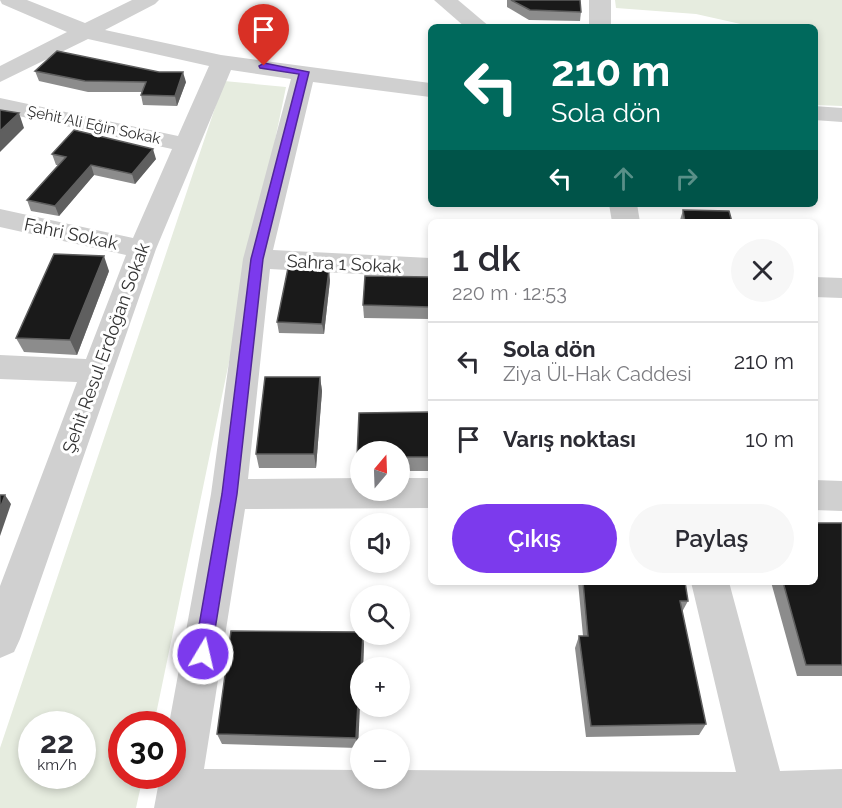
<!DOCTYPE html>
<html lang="tr">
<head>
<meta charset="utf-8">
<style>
  body { margin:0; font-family:Raleway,sans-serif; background:#f7f7f7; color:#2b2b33; height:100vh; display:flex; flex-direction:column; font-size:22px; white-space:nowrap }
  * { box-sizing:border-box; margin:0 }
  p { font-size:20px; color:#7c7c81 }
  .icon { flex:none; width:33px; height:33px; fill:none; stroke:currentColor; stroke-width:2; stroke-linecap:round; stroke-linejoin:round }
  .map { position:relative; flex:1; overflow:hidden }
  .panel { position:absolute; left:428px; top:219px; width:390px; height:366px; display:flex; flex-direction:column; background:#fff; border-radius:9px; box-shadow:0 3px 9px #0003 }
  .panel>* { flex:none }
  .top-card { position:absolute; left:428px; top:24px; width:390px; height:183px; border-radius:9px; box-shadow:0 3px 9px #0003; background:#00695c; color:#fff; overflow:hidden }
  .needle { width:39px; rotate:19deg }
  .fabs { position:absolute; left:350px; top:441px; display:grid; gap:12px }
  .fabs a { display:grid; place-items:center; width:60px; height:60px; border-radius:50%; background:#fff; box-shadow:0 3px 9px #0003; font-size:30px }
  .speed { position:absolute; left:18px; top:711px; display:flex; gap:12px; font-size:30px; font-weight:700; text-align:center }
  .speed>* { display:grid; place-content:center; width:78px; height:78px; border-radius:50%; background:#fff; box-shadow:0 3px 9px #0003; line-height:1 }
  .speed small { font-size:15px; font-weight:400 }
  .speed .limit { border:9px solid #d22; background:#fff; color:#111 }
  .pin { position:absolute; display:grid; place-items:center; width:51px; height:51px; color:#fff; margin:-62px -26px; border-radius:50% 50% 50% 0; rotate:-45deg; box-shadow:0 0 6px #0007 }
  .pin .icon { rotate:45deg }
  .me { position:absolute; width:66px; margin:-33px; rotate:9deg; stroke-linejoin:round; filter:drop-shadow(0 0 4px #0008) }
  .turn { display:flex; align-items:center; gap:21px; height:126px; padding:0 24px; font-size:27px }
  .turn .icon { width:78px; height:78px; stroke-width:2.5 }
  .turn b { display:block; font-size:42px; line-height:51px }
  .lanes { display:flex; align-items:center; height:57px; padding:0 24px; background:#0003; justify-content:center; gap:30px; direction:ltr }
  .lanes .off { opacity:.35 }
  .round { display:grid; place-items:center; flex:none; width:63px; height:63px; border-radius:32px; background:#f7f7f7 }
  .headline { display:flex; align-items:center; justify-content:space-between; height:102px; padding:0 24px }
  h1 { font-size:36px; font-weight:600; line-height:45px }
  .primary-button { display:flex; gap:12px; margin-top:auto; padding:12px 24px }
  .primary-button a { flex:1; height:69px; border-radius:36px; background:#7c3aed; color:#fff; font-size:24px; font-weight:600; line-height:69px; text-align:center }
  .primary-button a+a { background:#f7f7f7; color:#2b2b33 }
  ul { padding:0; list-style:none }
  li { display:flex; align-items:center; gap:18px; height:78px; padding:0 24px; border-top:2px solid #e1e1e2 }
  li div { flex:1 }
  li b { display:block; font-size:22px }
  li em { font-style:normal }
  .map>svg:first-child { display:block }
</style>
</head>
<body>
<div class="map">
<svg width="842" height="808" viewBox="0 0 842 808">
  <rect width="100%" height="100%" fill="#fff"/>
  <g fill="#e6ecdf" fill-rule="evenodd">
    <polygon points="615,0 842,0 842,106 815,105 814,27 754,27 696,14 616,8"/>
    <path d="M224 81 286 87 154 724H122V776H143L136 808H0V748ZM32 724H82V776H32Z"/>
  </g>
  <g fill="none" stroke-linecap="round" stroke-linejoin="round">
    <g fill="#d0d0d0" fill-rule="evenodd">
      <polygon points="0,0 27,0 85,23 132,0 159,0 155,4 105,30 221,55 430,83 430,97 313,82 273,250 430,258 430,278 270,269 248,479 360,478 360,490 399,490 399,478 430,478 430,508 245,509 204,769 360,770 360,778 399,778 399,770 736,772 691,582 729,582 780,771 842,769 842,808 154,808 160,776 172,776 172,724 169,724 211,494 243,259 291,79 231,70 156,249 20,639 14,652 0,658 0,586 77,382 0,379 0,355 86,359 126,255 0,227 0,209 133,238 172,149 0,112 0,98 178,136 209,66 88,39 0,82 0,66 67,32 2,4"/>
      <polygon points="434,0 458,0 490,27 465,27"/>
      <rect x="589" y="0" width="22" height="27"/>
      <polygon points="814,106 842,108 842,122 814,120"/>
      <polygon points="609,204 637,204 640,222 612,222"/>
      <polygon points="814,277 842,278 842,298 814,297"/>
      <polygon points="814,480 842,481 842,511 814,510"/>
    </g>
  </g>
  <g fill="#8c8c8c">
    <polygon points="507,0 580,0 581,12 580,21 529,20 507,7"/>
    <polygon points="35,71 186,82 177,106 143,105 141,95 142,92 88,92 39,81"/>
    <polygon points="52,154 156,159 135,184 94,175 59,216 31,211 27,200 58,165 56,165"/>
    <polygon points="683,210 732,222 680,222 680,220"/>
    <polygon points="109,271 77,355 24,352 16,338"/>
    <polygon points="430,277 430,319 364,318 363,305"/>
    <polygon points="330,280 324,334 279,333 277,322"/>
    <polygon points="320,377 322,391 316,468 259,468 256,454"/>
    <polygon points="430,412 430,471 399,471 399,452 360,452 360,472 358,472 357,458 359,413"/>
    <polygon points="842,523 842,676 797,676 771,582 814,582"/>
    <polygon points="578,582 685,582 688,601 682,612 706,724 699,735 586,737 575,648 579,636 583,636"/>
    <polygon points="364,644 363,668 360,668 358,748 222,744 217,734"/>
  </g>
  <g fill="#5f5f5f">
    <polygon points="183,72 186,82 177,106 175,96"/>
    <polygon points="19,113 24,128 0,152 0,131"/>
    <polygon points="153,149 156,159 135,184 132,174"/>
    <polygon points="91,165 94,175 59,216 55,206"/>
    <polygon points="104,256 109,271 77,355 70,340"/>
    <polygon points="329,270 330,280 324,334 322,324"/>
    <polygon points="320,377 322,391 316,468 314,454"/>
    <polygon points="5,495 11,504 0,536 0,509"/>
    <polygon points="363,634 364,644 363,668 361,668"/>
    <polygon points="360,680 360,706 358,748 356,738"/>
  </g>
  <g fill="#1a1a1a" stroke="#5f5f5f" stroke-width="1.5">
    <polygon points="511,0 580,0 581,12 530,10"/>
    <polygon points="57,51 159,72 183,72 175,96 141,95 146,82 85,81 35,71"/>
    <polygon points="0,110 19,113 0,131"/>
    <polygon points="74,130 153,149 132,174 91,165 55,206 27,200 66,157 52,154"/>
    <polygon points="683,210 729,211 732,222 685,222"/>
    <polygon points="54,254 104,256 70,340 16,338"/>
    <polygon points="288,268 329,270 322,324 277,322"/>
    <polygon points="365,276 430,277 430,307 363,305"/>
    <polygon points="265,377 320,377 314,454 256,454"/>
    <polygon points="430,412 430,457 399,457 399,452 360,452 360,458 357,458 359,413"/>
    <polygon points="0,495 5,495 0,509"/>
    <polygon points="814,523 842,523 842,665 806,665 783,582 814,582"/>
    <polygon points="583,582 685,582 688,601 680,601 706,724 591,726 579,636 588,636"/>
    <polygon points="231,631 360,632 360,634 363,634 361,668 360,668 356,738 217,734"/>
  </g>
  <polygon fill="#7c3aed" stroke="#51269a" stroke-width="1.5" points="264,63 309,72 263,259 237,494 211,654 209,659 203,662 197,659 194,654 222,494 251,259 299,74 260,68 259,66"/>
  <g text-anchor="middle" stroke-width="6" stroke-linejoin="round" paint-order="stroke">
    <g font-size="15" fill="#333" stroke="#fff">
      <text transform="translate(94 125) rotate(12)" y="5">Şehit Ali Eğin Sokak</text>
    </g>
    <g font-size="18" fill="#333" stroke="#fff">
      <text transform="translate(71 234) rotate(12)" y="6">Fahri Sokak</text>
      <text transform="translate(344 264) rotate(3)" y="6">Sahra 1 Sokak</text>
      <text transform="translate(106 348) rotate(-70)" y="6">Şehit Resul Erdoğan Sokak</text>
    </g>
  </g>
</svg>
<div class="fabs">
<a><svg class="needle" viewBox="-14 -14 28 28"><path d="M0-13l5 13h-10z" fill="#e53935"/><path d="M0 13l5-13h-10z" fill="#7c7c81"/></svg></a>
<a><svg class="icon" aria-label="sound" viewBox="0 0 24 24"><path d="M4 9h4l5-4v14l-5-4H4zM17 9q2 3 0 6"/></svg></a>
<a><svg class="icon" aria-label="search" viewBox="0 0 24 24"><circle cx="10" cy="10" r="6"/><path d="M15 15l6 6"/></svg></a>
<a>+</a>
<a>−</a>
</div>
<div class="speed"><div>22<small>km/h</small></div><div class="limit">30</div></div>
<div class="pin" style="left:264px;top:66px;background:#d93025"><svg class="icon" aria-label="arrive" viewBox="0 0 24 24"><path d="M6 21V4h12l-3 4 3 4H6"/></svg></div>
<svg class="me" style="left:203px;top:654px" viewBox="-20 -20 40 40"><circle r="17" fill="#7c3aed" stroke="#fff" stroke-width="3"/><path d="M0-11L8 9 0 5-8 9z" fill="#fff"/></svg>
<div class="top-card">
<div class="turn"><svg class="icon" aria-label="left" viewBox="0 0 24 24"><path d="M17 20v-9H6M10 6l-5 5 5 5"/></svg><div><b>210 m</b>Sola dön</div></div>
<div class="lanes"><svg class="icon" aria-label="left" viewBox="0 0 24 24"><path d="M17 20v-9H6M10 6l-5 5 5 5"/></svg><svg class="icon off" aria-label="ahead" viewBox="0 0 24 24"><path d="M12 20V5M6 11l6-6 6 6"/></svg><svg class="icon off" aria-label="right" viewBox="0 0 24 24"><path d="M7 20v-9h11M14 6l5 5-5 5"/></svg></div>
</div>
<section class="panel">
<div class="headline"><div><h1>1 dk</h1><p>220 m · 12:53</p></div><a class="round"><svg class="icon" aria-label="close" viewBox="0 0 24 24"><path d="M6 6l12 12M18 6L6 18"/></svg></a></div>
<ul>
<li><svg class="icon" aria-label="left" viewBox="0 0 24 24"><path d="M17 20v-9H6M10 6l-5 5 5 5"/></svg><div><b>Sola dön</b><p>Ziya Ül-Hak Caddesi</p></div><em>210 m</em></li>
<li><svg class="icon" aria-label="arrive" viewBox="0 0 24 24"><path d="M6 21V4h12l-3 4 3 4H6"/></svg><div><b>Varış noktası</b></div><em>10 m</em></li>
</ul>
<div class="primary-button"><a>Çıkış</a><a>Paylaş</a></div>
</section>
</div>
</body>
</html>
